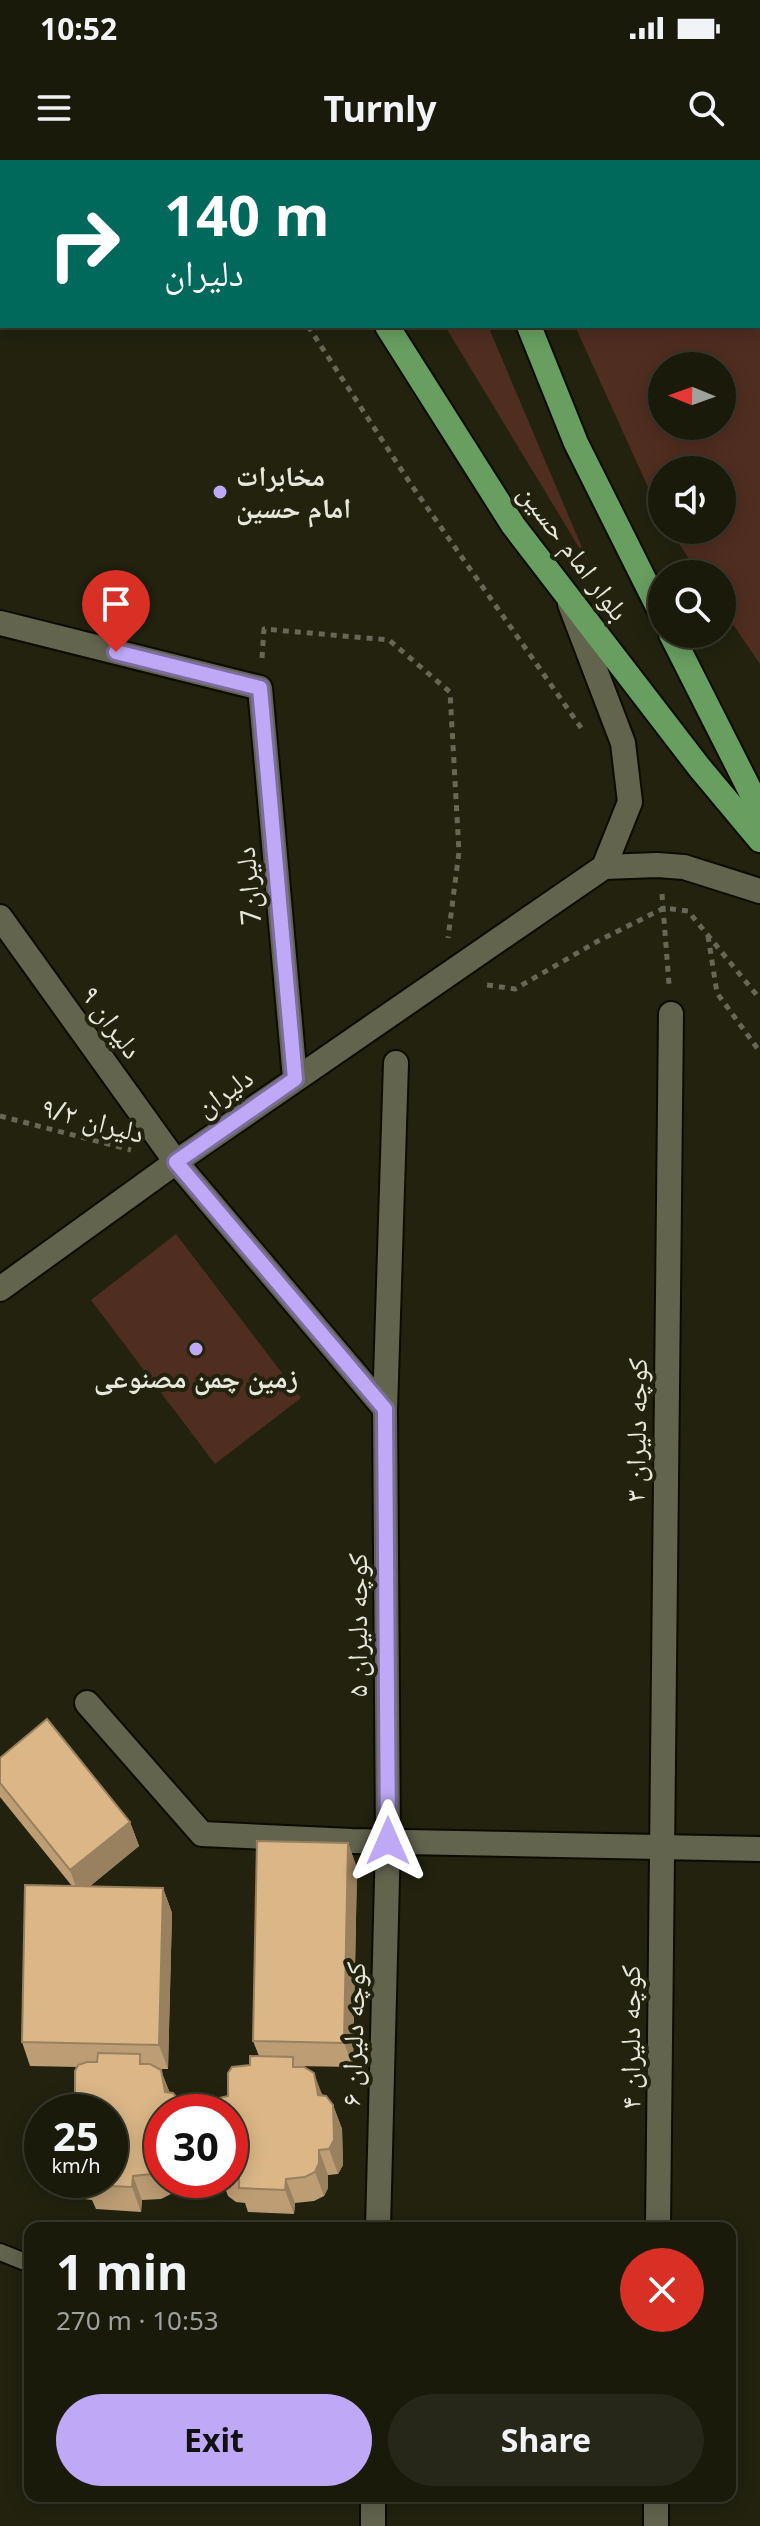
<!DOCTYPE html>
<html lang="en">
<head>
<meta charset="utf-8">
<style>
  body { margin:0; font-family:"Noto Sans","Noto Naskh Arabic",sans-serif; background:#272719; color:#f1f3f6; height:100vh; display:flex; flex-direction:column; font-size:30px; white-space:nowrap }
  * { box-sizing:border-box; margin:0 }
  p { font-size:26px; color:#9fa19d }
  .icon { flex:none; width:44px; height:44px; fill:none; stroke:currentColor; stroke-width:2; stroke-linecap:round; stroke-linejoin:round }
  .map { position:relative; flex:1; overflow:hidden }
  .details { position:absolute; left:24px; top:2062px; width:712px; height:280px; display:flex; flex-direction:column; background:#1a1a0b; border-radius:16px; box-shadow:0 4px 20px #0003,0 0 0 2px #38382c }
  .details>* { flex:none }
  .top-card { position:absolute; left:0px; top:0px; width:760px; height:168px; box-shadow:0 4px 20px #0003,0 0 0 2px #38382c; background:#00695c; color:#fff; overflow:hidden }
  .needle { width:52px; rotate:271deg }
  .fabs { position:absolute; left:648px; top:192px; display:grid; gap:16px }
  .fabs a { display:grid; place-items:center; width:88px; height:88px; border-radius:50%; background:#1a1a0b; box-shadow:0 4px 20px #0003,0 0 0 2px #38382c; font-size:40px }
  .speed { position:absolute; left:24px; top:1934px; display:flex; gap:16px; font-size:40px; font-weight:700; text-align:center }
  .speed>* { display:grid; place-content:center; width:104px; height:104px; border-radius:50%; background:#1a1a0b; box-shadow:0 4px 20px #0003,0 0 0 2px #38382c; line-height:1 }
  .speed small { font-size:20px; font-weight:400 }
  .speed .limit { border:12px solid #d22; background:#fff; color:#111 }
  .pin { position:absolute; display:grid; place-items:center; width:68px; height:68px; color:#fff; margin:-82px -34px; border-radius:50% 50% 50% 0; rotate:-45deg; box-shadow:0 0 8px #0007 }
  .pin .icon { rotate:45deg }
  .me { position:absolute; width:88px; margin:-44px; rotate:0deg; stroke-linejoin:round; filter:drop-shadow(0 0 6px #0008) }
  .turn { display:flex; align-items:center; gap:28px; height:168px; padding:0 32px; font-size:36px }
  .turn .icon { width:104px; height:104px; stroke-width:2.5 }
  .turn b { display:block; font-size:56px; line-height:68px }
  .round { display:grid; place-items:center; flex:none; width:84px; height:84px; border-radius:42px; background:#272719 }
  .headline { display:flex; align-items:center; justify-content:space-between; height:136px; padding:0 32px }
  h1 { font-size:48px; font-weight:700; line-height:60px }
  .action { display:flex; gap:16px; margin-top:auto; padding:16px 32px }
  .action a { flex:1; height:92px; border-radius:48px; background:#bda9f5; color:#111; font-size:32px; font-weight:700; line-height:92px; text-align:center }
  .action a+a { background:#272719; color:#f1f3f6 }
  .status { display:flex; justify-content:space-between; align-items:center; height:56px; padding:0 40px; background:#1a1a0b; direction:ltr }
  .status svg { height:22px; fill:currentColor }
  header { display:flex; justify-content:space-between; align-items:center; height:104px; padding:0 32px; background:#1a1a0b; font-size:36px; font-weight:700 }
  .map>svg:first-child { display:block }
</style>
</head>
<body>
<div class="status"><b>10:52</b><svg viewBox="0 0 49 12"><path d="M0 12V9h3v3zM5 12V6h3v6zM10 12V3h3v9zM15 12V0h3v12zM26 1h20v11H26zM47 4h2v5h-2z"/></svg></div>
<header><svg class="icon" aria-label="menu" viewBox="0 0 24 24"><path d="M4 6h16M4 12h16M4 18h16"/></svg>Turnly<svg class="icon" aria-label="search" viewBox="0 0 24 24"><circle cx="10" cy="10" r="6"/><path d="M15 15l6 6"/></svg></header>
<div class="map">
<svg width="760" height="2366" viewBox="0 0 760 2366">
  <rect width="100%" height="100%" fill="#22220f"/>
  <g fill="#502d21" fill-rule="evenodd">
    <path d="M501 0H760V504L722 448V414H699L670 370H722V310H662V358L575 166H758V2ZM662 206H722V266H662Z"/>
    <polygon points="445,166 488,166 589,404"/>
    <polygon points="176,1074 301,1238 215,1304 91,1140"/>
  </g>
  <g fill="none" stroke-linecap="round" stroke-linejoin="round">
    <defs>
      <polyline id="lane" points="0,2092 30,2104"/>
      <g id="street">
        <polyline points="0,463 260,528 295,919"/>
        <polyline points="0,757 176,1002 385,1249"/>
        <polyline points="87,1543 202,1674 352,1681 760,1689"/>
        <polyline points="378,2068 388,1681 385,1249 396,903"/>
        <polyline points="658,2068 671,854"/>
        <polyline points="373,2366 373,2336"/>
        <polyline points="656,2366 656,2336"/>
      </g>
      <g id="secondary">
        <polyline points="570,444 623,583 630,642 604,707"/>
        <polyline points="0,1129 176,1002 604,707 657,705 684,707 760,731"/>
      </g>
      <g id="primary">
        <polyline points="283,0 284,2"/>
        <polyline points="463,0 464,2"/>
        <polyline points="387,166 513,365 699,607 760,680"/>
        <polyline points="529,166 576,283 662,455"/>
        <polyline points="671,474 760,650"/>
      </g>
    </defs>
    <use href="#lane" stroke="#0c0b00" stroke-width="20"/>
    <use href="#street" stroke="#0c0b00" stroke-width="28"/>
    <use href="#secondary" stroke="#0c0b00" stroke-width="28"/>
    <use href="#primary" stroke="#0c0b00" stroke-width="28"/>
    <g stroke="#666756" stroke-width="5" stroke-dasharray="6 6" stroke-linecap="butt">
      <polyline points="213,0 214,2"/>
      <polyline points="308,166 410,323 584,572"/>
      <polyline points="262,498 264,469 389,480 450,532 459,692 448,778"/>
      <polyline points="662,734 669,824"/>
      <polyline points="708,776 717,833 760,892"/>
      <polyline points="487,825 515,829 598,781 664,748 688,751 760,839"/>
      <polyline points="0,956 131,990"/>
    </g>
    <use href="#lane" stroke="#63644e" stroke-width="16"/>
    <use href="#street" stroke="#63644e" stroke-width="24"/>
    <use href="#secondary" stroke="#63644e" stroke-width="24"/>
    <use href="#primary" stroke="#689f60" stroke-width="24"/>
  </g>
  <g fill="#bc9d74">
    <polygon points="0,1598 130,1662 139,1686 89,1727 163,1728 172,1753 168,1909 160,1909 170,1933 180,1942 184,1952 162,1952 162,2020 175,2020 175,2025 171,2034 161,2039 142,2040 141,2052 96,2049 92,2040 84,2039 75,2034 70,2020 110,2020 75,1933 77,1907 30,1906 22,1882 72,1726 0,1637"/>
    <polygon points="348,1683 357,1708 353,1907 296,1906 323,1935 333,1945 342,1969 343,2005 338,2014 328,2015 328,2028 324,2036 314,2041 295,2043 294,2054 248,2052 245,2043 236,2042 228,2036 222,2020 230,2020 230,1952 228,1936 250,1905 259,1896 253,1881"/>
  </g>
  <g fill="#99805e">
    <polygon points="130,1662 139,1686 79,1735 70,1710"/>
    <polygon points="348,1683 357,1708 353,1907 344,1883"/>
    <polygon points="163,1728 172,1753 168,1909 159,1885"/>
    <polygon points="161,1910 170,1934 165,1932"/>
    <polygon points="314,1913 323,1937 318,1935"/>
    <polygon points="333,1945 342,1969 343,2005 338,2014 329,1989"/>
    <polygon points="319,1990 328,2015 328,2028 324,2036 315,2012"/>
    <polygon points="133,2016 142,2040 141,2052 132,2027"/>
    <polygon points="286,2019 295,2043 294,2054 285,2030"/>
    <polygon points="166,2020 175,2020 175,2025 171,2034"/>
  </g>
  <g fill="#dbb787" stroke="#99805e" stroke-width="2">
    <polygon points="47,1559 130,1662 70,1710 0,1623 0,1598"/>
    <polygon points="257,1681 348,1683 344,1883 253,1881"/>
    <polygon points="25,1725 163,1728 159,1885 22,1882"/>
    <polygon points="98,1893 140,1894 140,1904 150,1904 161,1910 165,1932 173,1933 180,1942 181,1952 162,1952 162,2009 152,2014 133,2016 132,2027 87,2025 87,2020 110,2020 110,1952 58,1952 63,1937 75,1933 75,1911 78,1905 87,1902 97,1902"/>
    <polygon points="250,1896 293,1897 293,1907 304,1907 314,1913 318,1935 326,1936 333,1945 334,1980 329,1989 319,1990 319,2003 315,2012 305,2017 286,2019 285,2030 239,2028 239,2018 230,2018 230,1952 211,1952 215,1939 228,1936 228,1913 232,1907 250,1905"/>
  </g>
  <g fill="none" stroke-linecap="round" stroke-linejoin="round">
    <defs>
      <polyline id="route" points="116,492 260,528 295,919 176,1002 385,1249 388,1681"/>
    </defs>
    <use href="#route" stroke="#7b6e9f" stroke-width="20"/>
    <use href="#route" stroke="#bda9f5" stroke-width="14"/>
  </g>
  <g fill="#bda9f5" stroke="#22220f" stroke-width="3">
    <circle cx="220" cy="332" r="8"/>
    <circle cx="196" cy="1189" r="8"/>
  </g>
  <g text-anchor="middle" stroke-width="8" stroke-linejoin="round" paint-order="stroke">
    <g font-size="28" font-weight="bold" fill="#e7e8dc" stroke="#22220f" text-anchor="start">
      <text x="236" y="326">مخابرات<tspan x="236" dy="32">امام حسین</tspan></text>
      <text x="196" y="1228" text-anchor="middle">زمین چمن مصنوعی</text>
    </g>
    <g font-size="28" fill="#e7e8dc" stroke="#22220f">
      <text transform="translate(574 392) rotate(53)" y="10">بلوار امام حسین</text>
      <text transform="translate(248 726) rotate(-95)" y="10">دلیران7</text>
      <text transform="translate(112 862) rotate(54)" y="10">دلیران ۹</text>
      <text transform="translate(224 932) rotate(-35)" y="10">دلیران</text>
      <text transform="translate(93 960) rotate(15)" y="10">دلیران ۹/۲</text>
      <text transform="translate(636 1270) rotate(-89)" y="10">کوچه دلیران ۳</text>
      <text transform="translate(357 1465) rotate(-90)" y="10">کوچه دلیران ۵</text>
      <text transform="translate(353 1874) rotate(-88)" y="10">کوچه دلیران ۶</text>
      <text transform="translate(630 1877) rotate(-90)" y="10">کوچه دلیران ۴</text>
    </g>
  </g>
</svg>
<div class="fabs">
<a><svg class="needle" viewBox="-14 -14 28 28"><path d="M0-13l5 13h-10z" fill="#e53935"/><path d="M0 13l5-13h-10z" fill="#9fa19d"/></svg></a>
<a><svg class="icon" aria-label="sound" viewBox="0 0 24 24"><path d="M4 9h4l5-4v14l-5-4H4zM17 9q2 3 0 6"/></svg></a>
<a><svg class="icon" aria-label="search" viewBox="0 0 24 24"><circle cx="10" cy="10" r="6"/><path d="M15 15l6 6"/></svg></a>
</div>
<div class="speed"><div>25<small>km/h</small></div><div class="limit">30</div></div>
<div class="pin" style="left:116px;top:492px;background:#d93025"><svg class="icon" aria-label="arrive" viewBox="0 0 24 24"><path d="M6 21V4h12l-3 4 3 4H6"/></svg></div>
<svg class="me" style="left:388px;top:1681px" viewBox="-20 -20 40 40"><path d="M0-17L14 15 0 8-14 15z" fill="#bda9f5" stroke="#fff" stroke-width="4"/></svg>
<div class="top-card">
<div class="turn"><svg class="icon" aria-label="right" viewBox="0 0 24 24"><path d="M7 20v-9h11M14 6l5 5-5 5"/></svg><div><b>140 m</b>دلیران</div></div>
</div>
<section class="details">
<div class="headline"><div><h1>1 min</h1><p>270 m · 10:53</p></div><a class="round" style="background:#d93025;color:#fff"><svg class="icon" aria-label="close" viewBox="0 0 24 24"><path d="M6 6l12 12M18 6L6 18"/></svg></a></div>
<div class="action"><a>Exit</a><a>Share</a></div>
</section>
</div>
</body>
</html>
